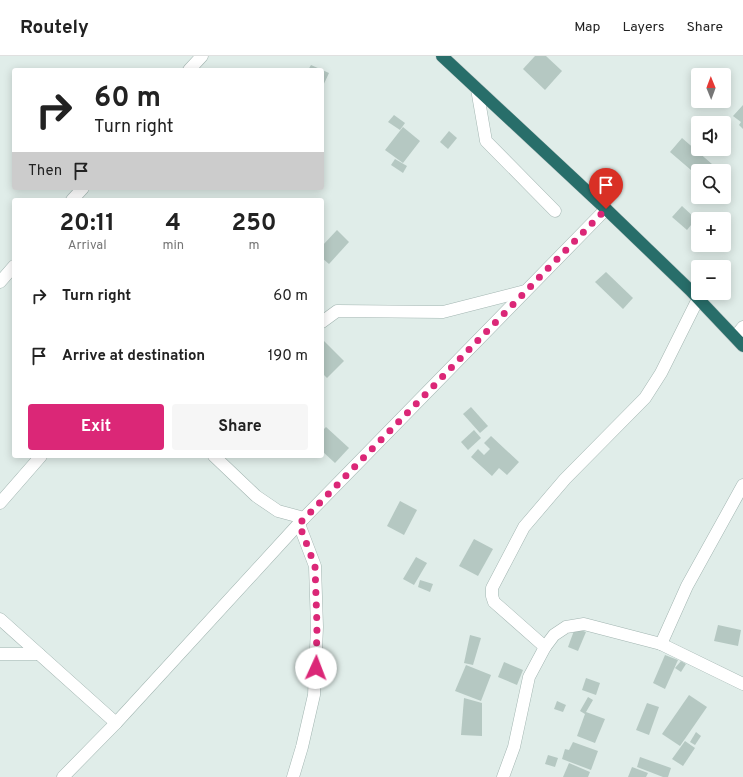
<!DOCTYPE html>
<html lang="en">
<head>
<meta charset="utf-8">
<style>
  body { margin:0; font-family:Overpass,sans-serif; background:#f6f6f6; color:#222; height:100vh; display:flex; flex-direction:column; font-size:15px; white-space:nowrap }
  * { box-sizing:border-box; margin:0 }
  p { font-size:13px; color:#767676 }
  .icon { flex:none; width:22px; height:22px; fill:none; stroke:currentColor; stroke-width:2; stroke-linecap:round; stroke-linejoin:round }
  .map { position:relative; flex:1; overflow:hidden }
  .sheet { position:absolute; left:12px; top:142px; width:312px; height:260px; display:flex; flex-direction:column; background:#fff; border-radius:4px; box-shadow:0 2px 10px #0003 }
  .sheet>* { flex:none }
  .top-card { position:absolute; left:12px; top:12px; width:312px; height:122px; border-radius:4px; box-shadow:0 2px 10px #0003; background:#fff; color:#222; overflow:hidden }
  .needle { width:26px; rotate:359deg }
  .buttons { position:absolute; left:691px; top:12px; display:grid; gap:8px }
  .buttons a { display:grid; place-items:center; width:40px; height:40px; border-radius:4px; background:#fff; box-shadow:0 2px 10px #0003; font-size:20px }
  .pin { position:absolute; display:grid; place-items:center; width:34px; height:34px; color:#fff; margin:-41px -17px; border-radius:50% 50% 50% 0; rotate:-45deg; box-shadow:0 0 4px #0007 }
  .pin .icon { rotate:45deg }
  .me { position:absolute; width:44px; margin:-22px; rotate:2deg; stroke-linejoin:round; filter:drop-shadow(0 0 3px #0008) }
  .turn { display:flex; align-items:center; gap:14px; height:84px; padding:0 16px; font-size:18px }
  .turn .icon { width:52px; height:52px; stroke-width:2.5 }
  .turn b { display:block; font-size:28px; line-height:34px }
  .then { display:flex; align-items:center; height:38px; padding:0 16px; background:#0003; gap:8px; font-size:15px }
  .eta { display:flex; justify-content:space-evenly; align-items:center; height:68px; text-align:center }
  .eta b { font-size:24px; font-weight:700; line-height:28px }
  .cta { display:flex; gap:8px; margin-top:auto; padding:8px 16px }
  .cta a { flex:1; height:46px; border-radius:4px; background:#db2777; color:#fff; font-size:16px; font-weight:700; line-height:46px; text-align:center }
  .cta a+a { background:#f6f6f6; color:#222 }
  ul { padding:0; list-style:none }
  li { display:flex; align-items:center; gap:12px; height:60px; padding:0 16px }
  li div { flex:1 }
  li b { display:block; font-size:15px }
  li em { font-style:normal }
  header { display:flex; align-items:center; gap:24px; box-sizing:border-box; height:56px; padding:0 20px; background:#fff; border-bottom:1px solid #e0e0e0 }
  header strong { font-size:19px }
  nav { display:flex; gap:22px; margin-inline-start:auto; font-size:14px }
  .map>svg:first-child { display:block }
</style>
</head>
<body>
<header>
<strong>Routely</strong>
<nav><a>Map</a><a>Layers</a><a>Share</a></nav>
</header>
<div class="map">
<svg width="743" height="721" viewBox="0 0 743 721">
  <rect width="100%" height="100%" fill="#e0ede9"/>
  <g fill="#b5c8c2">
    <polygon points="535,0 546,0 562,15 545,34 523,13"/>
    <polygon points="311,9 329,17 322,32 322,14 308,14"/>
    <polygon points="743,49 743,73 739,69 741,66 733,60"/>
    <polygon points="394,59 405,67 400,74 388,66"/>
    <polygon points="403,71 420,85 403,107 385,94"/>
    <polygon points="449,75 457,82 448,93 440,86"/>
    <polygon points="682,82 720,115 698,115 698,120 670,96"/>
    <polygon points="395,103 407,110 403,117 391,109"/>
    <polygon points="724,119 729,123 724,129"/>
    <polygon points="682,150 696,163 687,174 672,161"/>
    <polygon points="337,174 349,186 329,208 322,202 322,190"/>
    <polygon points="606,216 633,242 623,253 595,226"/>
    <polygon points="324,285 344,305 327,322 322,317 322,287"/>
    <polygon points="471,351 488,370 480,377 463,358"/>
    <polygon points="326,371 349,392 335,407 322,395 322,375"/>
    <polygon points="474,374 481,382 468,394 461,386"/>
    <polygon points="491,380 519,406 507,419 499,412 492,420 471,401 478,393 484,399 490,393 484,387"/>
    <polygon points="400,445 417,454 404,479 387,470"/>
    <polygon points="474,483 493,493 478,520 459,510"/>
    <polygon points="416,501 427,507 414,529 403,523"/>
    <polygon points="420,524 433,528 430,536 418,531"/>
    <polygon points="718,569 741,574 738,590 714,585"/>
    <polygon points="575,572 586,576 578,595 568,591"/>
    <polygon points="470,579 481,582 473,609 464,607"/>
    <polygon points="665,599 678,604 665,633 653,627"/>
    <polygon points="681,605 686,608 681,616 675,612"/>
    <polygon points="504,606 523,614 517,629 498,621"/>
    <polygon points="466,609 491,619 481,645 455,635"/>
    <polygon points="586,622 600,627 596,639 582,634"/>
    <polygon points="689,639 707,651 680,690 662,678"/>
    <polygon points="588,641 593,644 586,656 605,663 595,687 577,680 585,658 580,655"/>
    <polygon points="464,642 482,647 482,680 461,679"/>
    <polygon points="557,645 566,649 563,656 554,653"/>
    <polygon points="647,647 659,651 649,679 636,674"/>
    <polygon points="696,676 701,680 695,689 690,686"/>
    <polygon points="685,685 695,692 683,710 672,703"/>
    <polygon points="573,686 598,695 591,714 562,703 565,693 569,694"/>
    <polygon points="548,699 558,702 555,711 545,708"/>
    <polygon points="640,701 671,712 668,721 663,721 637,711"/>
    <polygon points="569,707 590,716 588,721 563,721"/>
    <polygon points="632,711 648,717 646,721 628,721"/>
  </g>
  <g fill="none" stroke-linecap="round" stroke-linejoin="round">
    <defs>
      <g id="street">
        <polyline points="189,14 202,0"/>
        <polyline points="477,33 486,85 555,155"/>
        <polyline points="72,144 83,132"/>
        <polyline points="0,226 14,210"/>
        <polyline points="322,266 337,255 443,256 525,235"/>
        <polyline points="735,281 743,271"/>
        <polyline points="214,400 256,440 278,455 304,462"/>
        <polyline points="0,447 41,400"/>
        <polyline points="0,563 116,667"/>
        <polyline points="661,588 687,530 743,429"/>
        <polyline points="545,591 494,546 492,540 492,532 524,471 565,423 645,342 661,317 698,243"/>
        <polyline points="0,598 39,598"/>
        <polyline points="63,721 116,667 304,462 606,153"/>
        <polyline points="293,721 302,691 314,639 317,571 315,510 299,468"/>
        <polyline points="503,721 514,691 529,621 545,591 554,579 566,571 584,568 661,588 743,628"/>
      </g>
      <polyline id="highway" points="442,0 606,153 690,234 743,290"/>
    </defs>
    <use href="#street" stroke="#a2b5b1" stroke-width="13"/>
    <use href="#highway" stroke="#c0c9c8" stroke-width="13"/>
    <use href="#street" stroke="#fff" stroke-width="12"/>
    <use href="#highway" stroke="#286e6a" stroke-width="12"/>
  </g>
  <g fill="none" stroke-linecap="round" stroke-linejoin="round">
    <polyline stroke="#db2777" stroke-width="7" stroke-dasharray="0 12.6" points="316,612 317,571 315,510 299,468 606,153"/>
  </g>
</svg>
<div class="buttons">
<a><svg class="needle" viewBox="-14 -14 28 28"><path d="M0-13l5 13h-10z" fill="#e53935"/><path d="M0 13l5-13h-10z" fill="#767676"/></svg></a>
<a><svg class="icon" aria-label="sound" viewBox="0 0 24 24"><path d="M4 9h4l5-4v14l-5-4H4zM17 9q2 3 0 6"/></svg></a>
<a><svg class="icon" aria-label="search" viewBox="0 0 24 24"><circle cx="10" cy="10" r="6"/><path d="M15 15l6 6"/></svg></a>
<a>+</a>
<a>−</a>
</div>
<div class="pin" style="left:606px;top:153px;background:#d93025"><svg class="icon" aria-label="arrive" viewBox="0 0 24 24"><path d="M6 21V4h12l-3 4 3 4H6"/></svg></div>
<svg class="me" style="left:316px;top:612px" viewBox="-20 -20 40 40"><circle r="19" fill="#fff"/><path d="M0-13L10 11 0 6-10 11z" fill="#db2777"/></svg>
<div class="top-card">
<div class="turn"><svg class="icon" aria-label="right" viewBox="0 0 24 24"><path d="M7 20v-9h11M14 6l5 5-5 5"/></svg><div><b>60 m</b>Turn right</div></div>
<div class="then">Then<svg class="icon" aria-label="arrive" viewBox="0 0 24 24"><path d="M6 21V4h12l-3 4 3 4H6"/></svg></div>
</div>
<section class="sheet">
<div class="eta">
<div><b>20:11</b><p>Arrival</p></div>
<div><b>4</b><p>min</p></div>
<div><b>250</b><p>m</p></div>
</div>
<ul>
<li><svg class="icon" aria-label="right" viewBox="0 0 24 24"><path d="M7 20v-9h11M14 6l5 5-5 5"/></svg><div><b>Turn right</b></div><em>60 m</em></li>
<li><svg class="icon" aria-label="arrive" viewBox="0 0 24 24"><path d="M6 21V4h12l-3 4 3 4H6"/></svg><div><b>Arrive at destination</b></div><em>190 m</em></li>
</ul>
<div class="cta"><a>Exit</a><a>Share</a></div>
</section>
</div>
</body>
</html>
